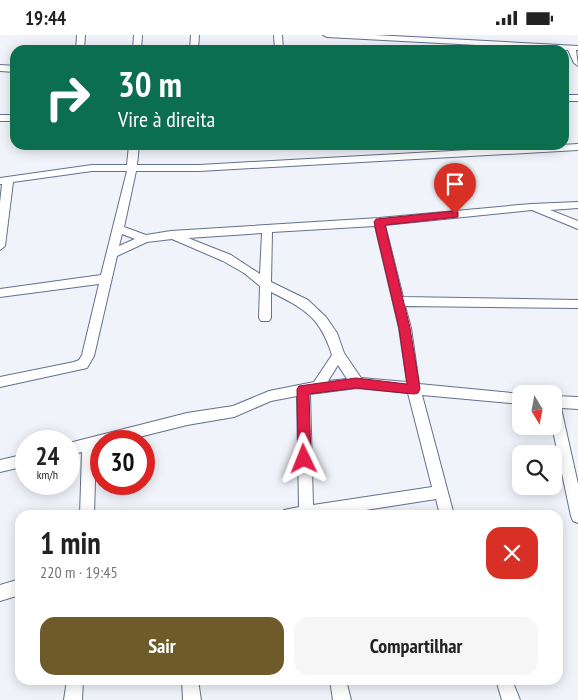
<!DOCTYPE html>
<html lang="pt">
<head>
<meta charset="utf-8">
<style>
  body { margin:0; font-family:"PT Sans Narrow",sans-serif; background:#f6f6f6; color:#222; height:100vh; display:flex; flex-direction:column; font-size:19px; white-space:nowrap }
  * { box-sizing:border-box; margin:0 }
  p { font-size:16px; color:#767676 }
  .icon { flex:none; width:28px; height:28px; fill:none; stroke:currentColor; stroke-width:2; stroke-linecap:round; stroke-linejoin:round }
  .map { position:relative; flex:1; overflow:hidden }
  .drawer { position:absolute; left:15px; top:475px; width:548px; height:175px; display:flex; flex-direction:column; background:#fff; border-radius:15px; box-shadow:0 2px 12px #0003 }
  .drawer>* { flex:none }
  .top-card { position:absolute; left:10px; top:10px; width:559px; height:105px; border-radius:15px; box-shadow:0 2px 12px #0003; background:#0b6e4f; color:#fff; overflow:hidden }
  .needle { width:32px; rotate:170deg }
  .fabs { position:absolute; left:512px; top:350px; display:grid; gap:10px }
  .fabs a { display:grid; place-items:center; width:50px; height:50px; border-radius:10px; background:#fff; box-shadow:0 2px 12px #0003; font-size:25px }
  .speed { position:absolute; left:15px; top:395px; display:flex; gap:10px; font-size:25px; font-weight:700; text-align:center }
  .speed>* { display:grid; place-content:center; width:65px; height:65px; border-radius:50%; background:#fff; box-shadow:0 2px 12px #0003; line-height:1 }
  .speed small { font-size:12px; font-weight:400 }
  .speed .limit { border:8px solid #d22; background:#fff; color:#111 }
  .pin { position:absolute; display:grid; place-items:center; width:42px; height:42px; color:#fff; margin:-51px -21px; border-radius:50% 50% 50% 0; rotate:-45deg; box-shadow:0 0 5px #0007 }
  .pin .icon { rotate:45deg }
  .me { position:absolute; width:55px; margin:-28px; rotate:358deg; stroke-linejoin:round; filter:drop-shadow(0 0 4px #0008) }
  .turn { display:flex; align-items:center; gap:18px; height:105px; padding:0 25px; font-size:22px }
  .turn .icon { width:65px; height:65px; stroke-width:2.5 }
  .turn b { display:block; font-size:35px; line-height:42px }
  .round { display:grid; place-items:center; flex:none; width:52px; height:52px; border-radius:15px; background:#f6f6f6 }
  .headline { display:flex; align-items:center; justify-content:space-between; height:85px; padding:0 25px }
  h1 { font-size:30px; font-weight:800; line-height:38px }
  .button { display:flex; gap:10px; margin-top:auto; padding:10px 25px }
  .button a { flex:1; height:58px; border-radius:15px; background:#6f5b2a; color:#fff; font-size:20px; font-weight:800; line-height:58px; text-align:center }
  .button a+a { background:#f6f6f6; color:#222 }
  .status { display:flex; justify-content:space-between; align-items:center; height:35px; padding:0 25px; background:#fff; direction:ltr }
  .status svg { height:14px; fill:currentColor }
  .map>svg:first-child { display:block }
</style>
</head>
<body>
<div class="status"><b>19:44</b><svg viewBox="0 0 49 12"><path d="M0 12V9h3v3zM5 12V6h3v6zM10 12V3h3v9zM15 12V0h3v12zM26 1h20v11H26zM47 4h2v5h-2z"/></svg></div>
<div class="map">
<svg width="578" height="665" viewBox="0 0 578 665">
  <rect width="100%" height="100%" fill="#f0f3fa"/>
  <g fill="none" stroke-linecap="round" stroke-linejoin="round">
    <defs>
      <g id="minor">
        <polygon points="77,0 85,0 84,15 76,15"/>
        <polygon points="134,0 142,0 141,15 133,15"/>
        <polygon points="191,0 199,0 198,15 190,15"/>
        <polygon points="274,0 282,0 283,15 275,15"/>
        <polygon points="323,0 374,0 578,11 578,15 576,15 578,31 574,28 568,15 327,2"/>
        <polygon points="0,30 15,31 15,37 0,36"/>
        <rect x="564" y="60" width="14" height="6"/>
        <rect x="0" y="80" width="15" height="6"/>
        <path d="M578 109V115L199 136H136L124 192 146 200 171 196 379 183 531 169 578 167V173L550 175 578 186V194L532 175 385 190 403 262 578 265V273L405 271 411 293 419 349 522 359 521 369 422 360 454 480H440L436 464 334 480H282L284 475 299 472 297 361 271 366 234 382 187 390 123 406H101V412L96 413 94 480H80L82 417 69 420V408L187 378 233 371 269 356 314 347 332 320C320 282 305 274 271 257V283L269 286H261L259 283 260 251 244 238 223 226 172 204 147 207 117 221 94 321 87 333 0 352V342L74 327 79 325 82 320 99 249 0 262V254L101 240 127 136H92L13 147 5 211 0 215V168L2 149H0V143L92 130H127L129 110H139L137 130H199ZM375 191 399 293 407 347 361 343 344 318 337 298 326 282 308 265 271 247 272 197ZM262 198 260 239 231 220 188 203ZM122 199 135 204 119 211ZM338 330 347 344 328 346ZM357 353 408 358 432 452 313 470 310 359Z"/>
        <polygon points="554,361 578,362 578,374 561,373 578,449 578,488 573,486 571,481 552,391 554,391"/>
        <polygon points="26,419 26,431 0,437 0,425"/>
        <polygon points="20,544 20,560 0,566 0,550"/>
        <polygon points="67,645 83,645 82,665 64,665"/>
        <polygon points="182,645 198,645 201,665 183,665"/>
        <polygon points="330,645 346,645 351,665 333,665"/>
        <polygon points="496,645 512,645 520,665 502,665"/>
      </g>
    </defs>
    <use href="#minor" stroke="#64708d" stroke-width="2"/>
    <use href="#minor" fill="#fff" fill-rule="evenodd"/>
  </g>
  <polygon fill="#e11d48" stroke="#92132f" points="455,176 458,177 458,182 385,190 410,293 420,354 418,358 414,359 356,353 309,359 311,424 309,428 304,430 300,428 298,424 297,354 299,351 356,343 407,349 399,293 374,187 376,184"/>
</svg>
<div class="fabs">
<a><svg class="needle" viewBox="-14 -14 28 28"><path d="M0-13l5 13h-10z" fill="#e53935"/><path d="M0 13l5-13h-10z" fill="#767676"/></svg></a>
<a><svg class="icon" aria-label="search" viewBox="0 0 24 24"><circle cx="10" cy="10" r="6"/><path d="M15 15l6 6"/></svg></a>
</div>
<div class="speed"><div>24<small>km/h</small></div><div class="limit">30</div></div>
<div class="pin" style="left:455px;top:179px;background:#d93025"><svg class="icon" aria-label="arrive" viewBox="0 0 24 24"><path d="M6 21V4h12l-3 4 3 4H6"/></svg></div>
<svg class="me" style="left:304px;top:424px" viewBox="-20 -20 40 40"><path d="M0-17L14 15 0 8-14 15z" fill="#e11d48" stroke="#fff" stroke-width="4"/></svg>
<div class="top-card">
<div class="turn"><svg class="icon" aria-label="right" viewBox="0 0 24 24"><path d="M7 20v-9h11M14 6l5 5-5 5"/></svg><div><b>30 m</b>Vire à direita</div></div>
</div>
<section class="drawer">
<div class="headline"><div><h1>1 min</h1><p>220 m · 19:45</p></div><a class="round" style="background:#d93025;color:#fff"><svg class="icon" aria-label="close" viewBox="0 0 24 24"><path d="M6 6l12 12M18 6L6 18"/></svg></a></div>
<div class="button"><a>Sair</a><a>Compartilhar</a></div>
</section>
</div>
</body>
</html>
